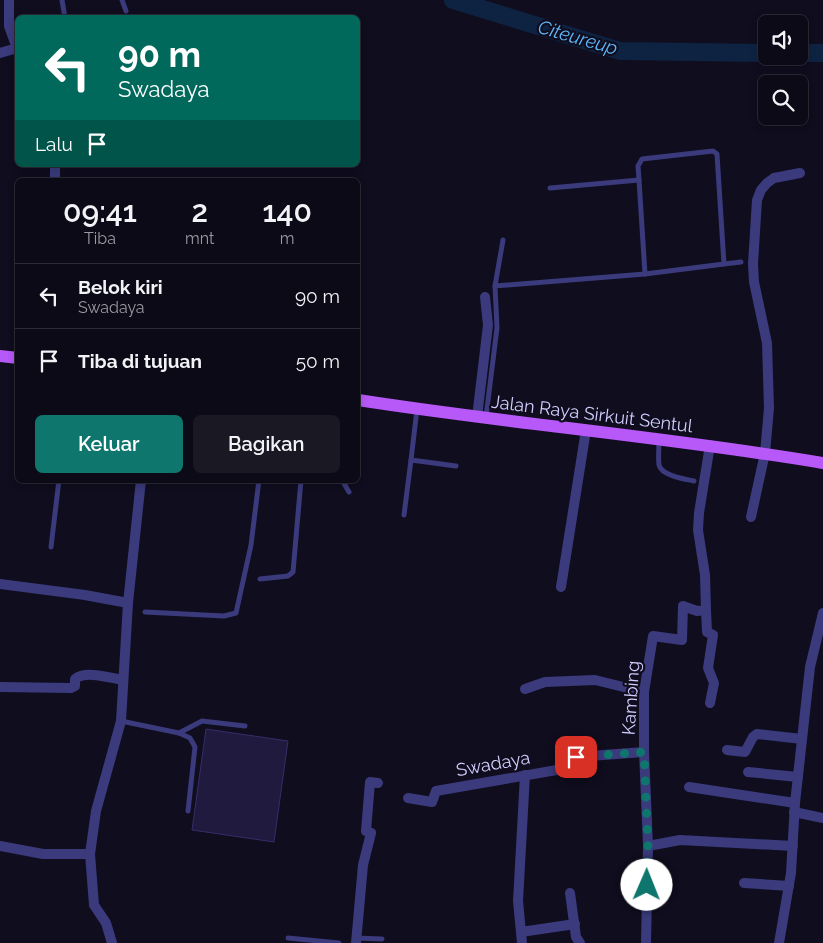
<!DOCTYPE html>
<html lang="id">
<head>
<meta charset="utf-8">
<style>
  body { margin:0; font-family:Raleway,sans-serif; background:#191823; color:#f1f3f6; height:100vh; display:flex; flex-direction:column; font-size:19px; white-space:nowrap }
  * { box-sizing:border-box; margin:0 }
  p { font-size:16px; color:#9a9aa1 }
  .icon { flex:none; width:28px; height:28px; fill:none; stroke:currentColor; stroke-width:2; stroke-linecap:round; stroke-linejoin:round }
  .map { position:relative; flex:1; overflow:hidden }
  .details { position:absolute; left:15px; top:178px; width:345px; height:305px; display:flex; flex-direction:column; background:#0b0a16; border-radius:8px; box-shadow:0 2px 8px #0003,0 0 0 1px #2b2b35 }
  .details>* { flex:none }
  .guide { position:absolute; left:15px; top:15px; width:345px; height:152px; border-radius:8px; box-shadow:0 2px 8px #0003,0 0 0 1px #2b2b35; background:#00695c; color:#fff; overflow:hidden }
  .fabs { position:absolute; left:758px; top:15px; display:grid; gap:10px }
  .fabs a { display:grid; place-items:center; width:50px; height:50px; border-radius:8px; background:#0b0a16; box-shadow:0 2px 8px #0003,0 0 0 1px #2b2b35; font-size:25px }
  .pin { position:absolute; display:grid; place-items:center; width:42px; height:42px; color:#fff; margin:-21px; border-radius:10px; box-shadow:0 2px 8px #0006 }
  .me { position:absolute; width:55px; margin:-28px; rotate:1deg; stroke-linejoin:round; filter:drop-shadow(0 0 4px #0008) }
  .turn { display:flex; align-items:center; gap:18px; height:105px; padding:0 20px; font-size:22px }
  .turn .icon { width:65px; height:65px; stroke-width:2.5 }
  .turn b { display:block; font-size:35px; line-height:42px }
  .then { display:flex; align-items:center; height:48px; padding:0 20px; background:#0003; gap:10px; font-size:19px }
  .eta { display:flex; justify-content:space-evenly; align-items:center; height:85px; text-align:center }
  .eta b { font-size:30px; font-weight:600; line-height:35px }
  .cta { display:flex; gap:10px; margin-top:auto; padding:10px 20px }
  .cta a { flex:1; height:58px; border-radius:8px; background:#0f766e; color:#fff; font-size:20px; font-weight:600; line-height:58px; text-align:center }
  .cta a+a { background:#191823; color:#f1f3f6 }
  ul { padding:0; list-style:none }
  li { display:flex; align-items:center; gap:15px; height:65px; padding:0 20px; border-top:1px solid #2b2b35 }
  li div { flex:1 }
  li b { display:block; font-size:19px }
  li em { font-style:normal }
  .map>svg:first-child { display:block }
</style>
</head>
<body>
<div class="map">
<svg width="823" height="943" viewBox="0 0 823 943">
  <rect width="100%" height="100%" fill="#0f0d1e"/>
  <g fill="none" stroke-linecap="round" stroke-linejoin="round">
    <g stroke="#0e2342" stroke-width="18">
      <polyline points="453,0 620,51 766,53"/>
      <polyline points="799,53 823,53"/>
    </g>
  </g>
  <polygon fill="#201a3f" stroke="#372d6a" points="206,729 288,741 274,842 192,830"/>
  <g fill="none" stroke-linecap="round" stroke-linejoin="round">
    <g stroke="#3a3a7c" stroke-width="5">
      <polyline points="62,0 65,18"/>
      <polyline points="122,0 126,11"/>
      <polyline points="639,180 645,274"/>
      <polyline points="724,264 741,262"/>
      <polyline points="495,286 503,240"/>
      <polyline points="417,409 411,460 456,466"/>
      <polyline points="486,417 497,328 495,286 645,274 724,264 717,154 713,151 642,159 638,166 639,180 550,188"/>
      <path d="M659 440C659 448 658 457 659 465 662 476 685 479 694 481"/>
      <polyline points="342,480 349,492"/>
      <polyline points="404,515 411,460"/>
      <polyline points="51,547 59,480"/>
      <polyline points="260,579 288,576 293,572 301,480"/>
      <polyline points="145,612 224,616 236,613 251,545 259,480"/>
      <polyline points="121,721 179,733 202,721 245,726"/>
      <polyline points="179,733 190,738 195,747 188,811"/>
      <polyline points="288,938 339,943"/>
      <polyline points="356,938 382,939"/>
    </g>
    <g stroke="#3a3a7c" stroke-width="10">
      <polyline points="9,0 9,26 18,51"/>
      <polyline points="0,53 17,48"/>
      <polyline points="55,180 55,165"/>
      <polyline points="477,417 488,325 485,297"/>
      <polyline points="751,517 765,453 769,408 767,343 754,282 753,264 757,200 761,190 767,183 774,178 800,173"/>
      <polyline points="0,584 85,595 128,603"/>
      <polyline points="561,587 586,430"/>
      <polyline points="706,610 707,632 713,635 708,668 714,683 710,703"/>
      <path d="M0 687 71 688 75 686V679C86 670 110 678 123 680"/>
      <polyline points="525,689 545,682 595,680 644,692"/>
      <polyline points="727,750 745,752 753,737 757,734 802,739"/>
      <polyline points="748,772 798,777"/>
      <polyline points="689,787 795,803"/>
      <polyline points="408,798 432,802 436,791 574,767 576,757 644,752"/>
      <polyline points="794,812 823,818"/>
      <polyline points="0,846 43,854 90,854"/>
      <polyline points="648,846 680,840 793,846"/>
      <polyline points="744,883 789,886"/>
      <polyline points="570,893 576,937 580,943"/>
      <polyline points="521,932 575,924"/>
      <polyline points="112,943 106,923 94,905 90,854 96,811 121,721 128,603 141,480"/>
      <polyline points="356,943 363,865 371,833 366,831 370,782 378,783"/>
      <polyline points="522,943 518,901 525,775"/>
      <polyline points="646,943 648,846 644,752 644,692 653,636 682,640 683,606 697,611 706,610 705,575 698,530 699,513 710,445"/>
      <polyline points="779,943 791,873 795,803 810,667 823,613"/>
    </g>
    <g stroke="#b758f8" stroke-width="12">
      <polyline points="0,356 18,358"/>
      <path d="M358 400C512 424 668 437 823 463"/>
    </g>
  </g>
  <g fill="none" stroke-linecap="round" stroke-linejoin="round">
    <polyline stroke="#0f766e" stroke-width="9" stroke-dasharray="0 16.2" points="576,757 644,752 648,846 647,885"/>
  </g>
  <g text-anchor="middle" stroke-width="4.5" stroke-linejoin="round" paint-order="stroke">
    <g font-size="18" fill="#d0ccfd" stroke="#0f0d1e">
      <text transform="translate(592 414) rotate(7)" y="6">Jalan Raya Sirkuit Sentul</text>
      <text transform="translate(631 698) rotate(-86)" y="6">Kambing</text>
      <text transform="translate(493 764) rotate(-10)" y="6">Swadaya</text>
    </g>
    <g font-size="19" font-style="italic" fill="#5fb6f9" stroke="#0f0d1e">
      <text transform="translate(578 37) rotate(16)" y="7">Citeureup</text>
    </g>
  </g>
</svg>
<div class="fabs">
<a><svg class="icon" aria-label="sound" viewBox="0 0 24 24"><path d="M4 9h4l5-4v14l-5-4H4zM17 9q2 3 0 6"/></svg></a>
<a><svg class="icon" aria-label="search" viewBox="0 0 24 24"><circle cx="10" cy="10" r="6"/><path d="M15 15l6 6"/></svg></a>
</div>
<div class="pin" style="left:576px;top:757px;background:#d93025"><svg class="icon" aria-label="arrive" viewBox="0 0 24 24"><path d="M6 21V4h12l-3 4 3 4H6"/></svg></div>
<svg class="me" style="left:647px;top:885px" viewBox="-20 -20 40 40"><circle r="19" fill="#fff"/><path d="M0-13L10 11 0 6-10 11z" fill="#0f766e"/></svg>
<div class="guide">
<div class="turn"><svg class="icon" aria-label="left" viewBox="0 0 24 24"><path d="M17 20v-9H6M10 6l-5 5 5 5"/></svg><div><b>90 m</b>Swadaya</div></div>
<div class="then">Lalu<svg class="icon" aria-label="arrive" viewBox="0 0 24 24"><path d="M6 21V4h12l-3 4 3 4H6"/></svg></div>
</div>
<section class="details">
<div class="eta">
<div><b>09:41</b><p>Tiba</p></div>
<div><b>2</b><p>mnt</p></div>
<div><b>140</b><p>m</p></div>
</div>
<ul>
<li><svg class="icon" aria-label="left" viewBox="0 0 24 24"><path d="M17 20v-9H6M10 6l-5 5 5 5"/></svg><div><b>Belok kiri</b><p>Swadaya</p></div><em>90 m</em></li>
<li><svg class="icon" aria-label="arrive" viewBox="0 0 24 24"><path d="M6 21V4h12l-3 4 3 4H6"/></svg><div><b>Tiba di tujuan</b></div><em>50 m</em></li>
</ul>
<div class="cta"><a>Keluar</a><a>Bagikan</a></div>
</section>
</div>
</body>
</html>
